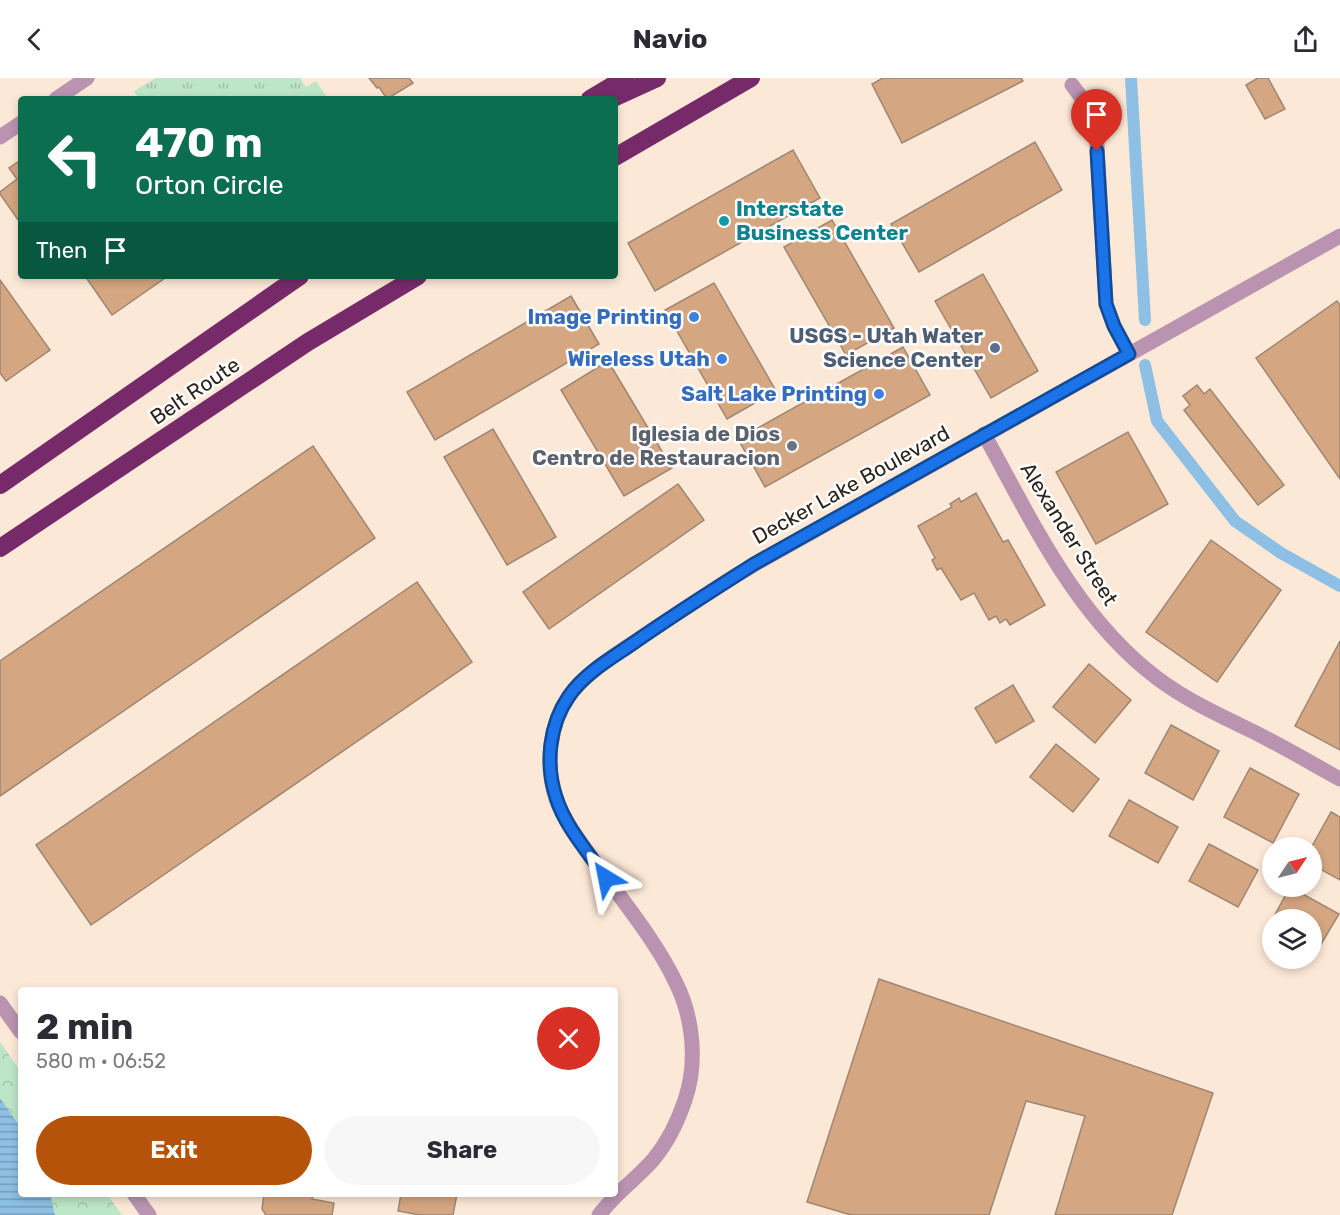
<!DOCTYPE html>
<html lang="en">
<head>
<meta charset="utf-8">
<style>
  body { margin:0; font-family:Rubik,sans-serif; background:#f7f7f7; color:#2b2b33; height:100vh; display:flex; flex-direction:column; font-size:22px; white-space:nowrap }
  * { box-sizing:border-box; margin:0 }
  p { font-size:20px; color:#7c7c81 }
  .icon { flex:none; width:33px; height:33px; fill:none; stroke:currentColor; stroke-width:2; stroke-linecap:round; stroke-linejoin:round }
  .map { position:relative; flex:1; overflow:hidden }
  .details { position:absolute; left:18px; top:909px; width:600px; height:210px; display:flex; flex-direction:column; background:#fff; border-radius:6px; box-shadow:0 3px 9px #0003 }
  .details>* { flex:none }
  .banner { position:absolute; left:18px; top:18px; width:600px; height:183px; border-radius:6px; box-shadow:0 3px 9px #0003; background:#0b6e4f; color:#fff; overflow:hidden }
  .needle { width:39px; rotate:55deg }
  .tools { position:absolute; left:1262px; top:759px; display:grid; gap:12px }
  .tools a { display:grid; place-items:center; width:60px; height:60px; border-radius:50%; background:#fff; box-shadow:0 3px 9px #0003; font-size:30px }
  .pin { position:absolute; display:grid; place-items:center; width:51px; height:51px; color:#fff; margin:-62px -26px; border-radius:50% 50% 50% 0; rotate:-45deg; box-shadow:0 0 6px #0007 }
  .pin .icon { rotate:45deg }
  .me { position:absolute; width:66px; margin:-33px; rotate:325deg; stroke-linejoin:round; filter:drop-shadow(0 0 4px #0008) }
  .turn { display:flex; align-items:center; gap:21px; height:126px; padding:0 18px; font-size:27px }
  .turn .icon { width:78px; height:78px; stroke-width:2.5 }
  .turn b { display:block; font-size:42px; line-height:51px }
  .then { display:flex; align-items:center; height:57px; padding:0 18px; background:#0003; gap:12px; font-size:22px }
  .round { display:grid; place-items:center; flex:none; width:63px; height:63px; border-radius:32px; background:#f7f7f7 }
  .head { display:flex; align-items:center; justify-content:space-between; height:102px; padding:0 18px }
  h1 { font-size:36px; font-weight:700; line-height:45px }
  .action { display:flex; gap:12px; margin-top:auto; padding:12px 18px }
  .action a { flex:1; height:69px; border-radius:36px; background:#b45309; color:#fff; font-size:24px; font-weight:700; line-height:69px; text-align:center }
  .action a+a { background:#f7f7f7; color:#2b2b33 }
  header { display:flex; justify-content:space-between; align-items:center; height:78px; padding:0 18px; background:#fff; font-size:27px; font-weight:700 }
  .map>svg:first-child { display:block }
</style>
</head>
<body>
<header><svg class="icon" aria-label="back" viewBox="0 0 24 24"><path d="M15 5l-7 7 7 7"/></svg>Navio<svg class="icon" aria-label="share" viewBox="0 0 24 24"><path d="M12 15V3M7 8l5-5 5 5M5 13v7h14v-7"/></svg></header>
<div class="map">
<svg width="1340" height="1137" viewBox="0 0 1340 1137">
  <defs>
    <pattern id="grass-tufts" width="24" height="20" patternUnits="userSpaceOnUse" patternTransform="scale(1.5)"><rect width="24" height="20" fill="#bde5c7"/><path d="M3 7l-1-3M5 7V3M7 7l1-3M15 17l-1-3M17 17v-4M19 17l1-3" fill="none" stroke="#a3c4aa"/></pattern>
    <pattern id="park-crowns" width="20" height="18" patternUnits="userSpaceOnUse" patternTransform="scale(1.5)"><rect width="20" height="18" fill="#bde5c7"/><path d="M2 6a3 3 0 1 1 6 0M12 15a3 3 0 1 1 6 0" fill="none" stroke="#a3c4aa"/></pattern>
    <pattern id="water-rules" width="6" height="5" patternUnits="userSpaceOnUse" patternTransform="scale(1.5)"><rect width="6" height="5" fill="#8dc0e4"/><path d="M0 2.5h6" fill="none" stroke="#749cb8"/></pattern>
  </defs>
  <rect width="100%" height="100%" fill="#fce8d6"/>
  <polygon fill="url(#grass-tufts)" points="156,0 300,0 306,9 316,3 328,21 139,21 134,13"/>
  <polygon fill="url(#park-crowns)" points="0,964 21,994 21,1116 107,1116 122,1137 0,1137"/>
  <polygon fill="url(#water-rules)" points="0,1020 21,1050 21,1116 50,1116 55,1137 0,1137"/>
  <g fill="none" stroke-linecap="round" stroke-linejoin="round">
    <g stroke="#8dc0e4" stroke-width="12">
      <polyline points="1131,0 1145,242"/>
      <polyline points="1145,287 1157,343 1235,443 1281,475 1340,508"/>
    </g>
  </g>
  <g fill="#d4a681" stroke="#9f8673" stroke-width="1.5">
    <polygon points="369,0 409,0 413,5 387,21 379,9 377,10"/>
    <polygon points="883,0 1021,0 1023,3 902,65 872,6"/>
    <polygon points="1258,0 1268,0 1285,31 1265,41 1246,7"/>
    <polygon points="1035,64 1062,112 919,194 891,146"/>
    <polygon points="793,72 820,120 655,213 628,165"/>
    <polygon points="21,82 21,146 0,116 0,114 17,101 9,90"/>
    <polygon points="832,142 894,250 846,277 784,169"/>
    <polygon points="983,196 1038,293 991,320 935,223"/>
    <polygon points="85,198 168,198 112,237"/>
    <polygon points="0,202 50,272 6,303 0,295"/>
    <polygon points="714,205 776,313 727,341 665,232"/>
    <polygon points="571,218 599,266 435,362 407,314"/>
    <polygon points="1337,223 1340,227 1340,401 1256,280"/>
    <polygon points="903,269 930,317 765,409 738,361"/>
    <polygon points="608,283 672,390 624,418 561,312"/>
    <polygon points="1197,307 1204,316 1210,311 1284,407 1258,427 1184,332 1190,327 1183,318"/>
    <polygon points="493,351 556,459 507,487 444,379"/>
    <polygon points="1128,354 1168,426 1096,466 1056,394"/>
    <polygon points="313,368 375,460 0,718 0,583"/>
    <polygon points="678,406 704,442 549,551 523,514"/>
    <polygon points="976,415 1003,464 1008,462 1045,527 1010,547 1006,541 1000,545 996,538 989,542 974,515 961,522 941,490 937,492 932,482 935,480 918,448 952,429 950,426 959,420 961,424"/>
    <polygon points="1211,462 1281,512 1217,604 1146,554"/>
    <polygon points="417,504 472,584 91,847 36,767"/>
    <polygon points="1340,563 1340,672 1295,648"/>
    <polygon points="1089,586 1131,622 1095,665 1053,629"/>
    <polygon points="1013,607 1034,643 996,665 975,630"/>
    <polygon points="1171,647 1219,673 1193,722 1145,695"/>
    <polygon points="1056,666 1099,701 1073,734 1030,699"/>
    <polygon points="1250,690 1299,716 1273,765 1224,739"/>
    <polygon points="1129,722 1178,749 1158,785 1109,758"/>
    <polygon points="1331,734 1340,739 1340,802 1311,786 1311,770"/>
    <polygon points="1209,766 1258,792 1238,829 1189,803"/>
    <polygon points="1290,809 1339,836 1314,878 1311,877 1311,842 1272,842"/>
    <polygon points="879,901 1213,1015 1172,1137 1055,1137 1085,1038 1026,1023 989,1137 851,1137 807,1124"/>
    <polygon points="264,1116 313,1116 312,1121 334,1125 332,1137 266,1137 262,1131"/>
    <polygon points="401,1116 457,1116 453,1137 420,1137 398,1133"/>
  </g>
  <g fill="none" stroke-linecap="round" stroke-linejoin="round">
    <g stroke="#b993b0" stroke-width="15">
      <polyline points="1072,7 1087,27 1096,51 1106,226 1114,248 1129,276"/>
      <polyline points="56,21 87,0"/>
      <polyline points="0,59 21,45"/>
      <path d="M984 356C1032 443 1076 539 1157 600 1186 622 1219 637 1252 653 1282 668 1311 685 1340 701"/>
      <polyline points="0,925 21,954"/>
      <polyline points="134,1116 149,1137"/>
      <path d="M599 1137C615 1116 636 1101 653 1082 668 1064 678 1043 685 1022 698 984 693 938 675 903 655 861 618 817 591 779 578 761 564 742 556 721 545 688 549 645 570 617 586 595 611 580 633 565 673 538 713 511 755 486L1340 158"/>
    </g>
    <g stroke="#772a6a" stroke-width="18">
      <polyline points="590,21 625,0"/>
      <polyline points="611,21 657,0"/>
      <polyline points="615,79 751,0"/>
      <polyline points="0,407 300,198"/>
      <polyline points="0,470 308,264 418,198"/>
    </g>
  </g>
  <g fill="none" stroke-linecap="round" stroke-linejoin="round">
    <defs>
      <path id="route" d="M606 800C589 775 565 749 556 719 545 686 549 647 569 618 584 596 610 581 632 566 672 538 713 512 754 486L1129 276 1114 248 1106 226 1097 73"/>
    </defs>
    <use href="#route" stroke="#114b97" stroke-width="15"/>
    <use href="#route" stroke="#1a73e8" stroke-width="10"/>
  </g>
  <circle fill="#0f9aa8" stroke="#fff" stroke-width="2" cx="724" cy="143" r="6"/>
  <g fill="#3f7fe0" stroke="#fff" stroke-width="2">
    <circle cx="694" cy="239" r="6"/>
    <circle cx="722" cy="281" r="6"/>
    <circle cx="879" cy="316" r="6"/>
  </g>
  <circle fill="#5c6f8a" stroke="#fff" stroke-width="2" cx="995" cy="270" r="6"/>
  <circle fill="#6b7280" stroke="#fff" stroke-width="2" cx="792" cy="368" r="6"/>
  <g text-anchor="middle" stroke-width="5" stroke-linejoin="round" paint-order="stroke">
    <g font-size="21" font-weight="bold" fill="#0d838f" stroke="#fff" text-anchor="start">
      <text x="736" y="138">Interstate<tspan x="736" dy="24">Business Center</tspan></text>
    </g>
    <g font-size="21" font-weight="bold" fill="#366cbe" stroke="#fff" text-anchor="end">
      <text x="682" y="246">Image Printing</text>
      <text x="710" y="288">Wireless Utah</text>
      <text x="867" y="323">Salt Lake Printing</text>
    </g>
    <g font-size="21" font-weight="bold" fill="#4e5e75" stroke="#fff" text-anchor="end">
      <text x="983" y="265">USGS - Utah Water<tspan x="983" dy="24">Science Center</tspan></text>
    </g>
    <g font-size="21" fill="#2d241b" stroke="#fff">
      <text transform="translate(195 313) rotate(-34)" y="7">Belt Route</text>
      <text transform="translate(851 407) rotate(-29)" y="7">Decker Lake Boulevard</text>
      <text transform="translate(1069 456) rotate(58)" y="7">Alexander Street</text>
    </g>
    <g font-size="21" font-weight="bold" fill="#5b616d" stroke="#fff" text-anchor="end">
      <text x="780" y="363">Iglesia de Dios<tspan x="780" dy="24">Centro de Restauracion</tspan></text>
    </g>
  </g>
</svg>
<div class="tools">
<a><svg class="needle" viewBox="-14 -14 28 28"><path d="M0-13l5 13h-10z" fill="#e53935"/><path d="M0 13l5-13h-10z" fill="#7c7c81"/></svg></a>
<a><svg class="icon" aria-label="layers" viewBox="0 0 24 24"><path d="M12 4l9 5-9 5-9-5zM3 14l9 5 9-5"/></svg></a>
</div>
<div class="pin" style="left:1097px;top:73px;background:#d93025"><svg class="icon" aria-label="arrive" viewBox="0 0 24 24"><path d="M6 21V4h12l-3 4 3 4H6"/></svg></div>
<svg class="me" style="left:606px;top:800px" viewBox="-20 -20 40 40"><path d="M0-17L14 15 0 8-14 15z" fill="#1a73e8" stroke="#fff" stroke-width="4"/></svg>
<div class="banner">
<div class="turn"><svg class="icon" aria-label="left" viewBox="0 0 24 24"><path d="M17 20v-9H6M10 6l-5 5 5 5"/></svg><div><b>470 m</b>Orton Circle</div></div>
<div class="then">Then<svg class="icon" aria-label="arrive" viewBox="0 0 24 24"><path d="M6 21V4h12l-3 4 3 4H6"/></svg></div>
</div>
<section class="details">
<div class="head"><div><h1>2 min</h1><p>580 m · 06:52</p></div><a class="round" style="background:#d93025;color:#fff"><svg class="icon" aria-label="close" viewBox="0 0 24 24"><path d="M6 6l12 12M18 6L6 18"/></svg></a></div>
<div class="action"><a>Exit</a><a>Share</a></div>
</section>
</div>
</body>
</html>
